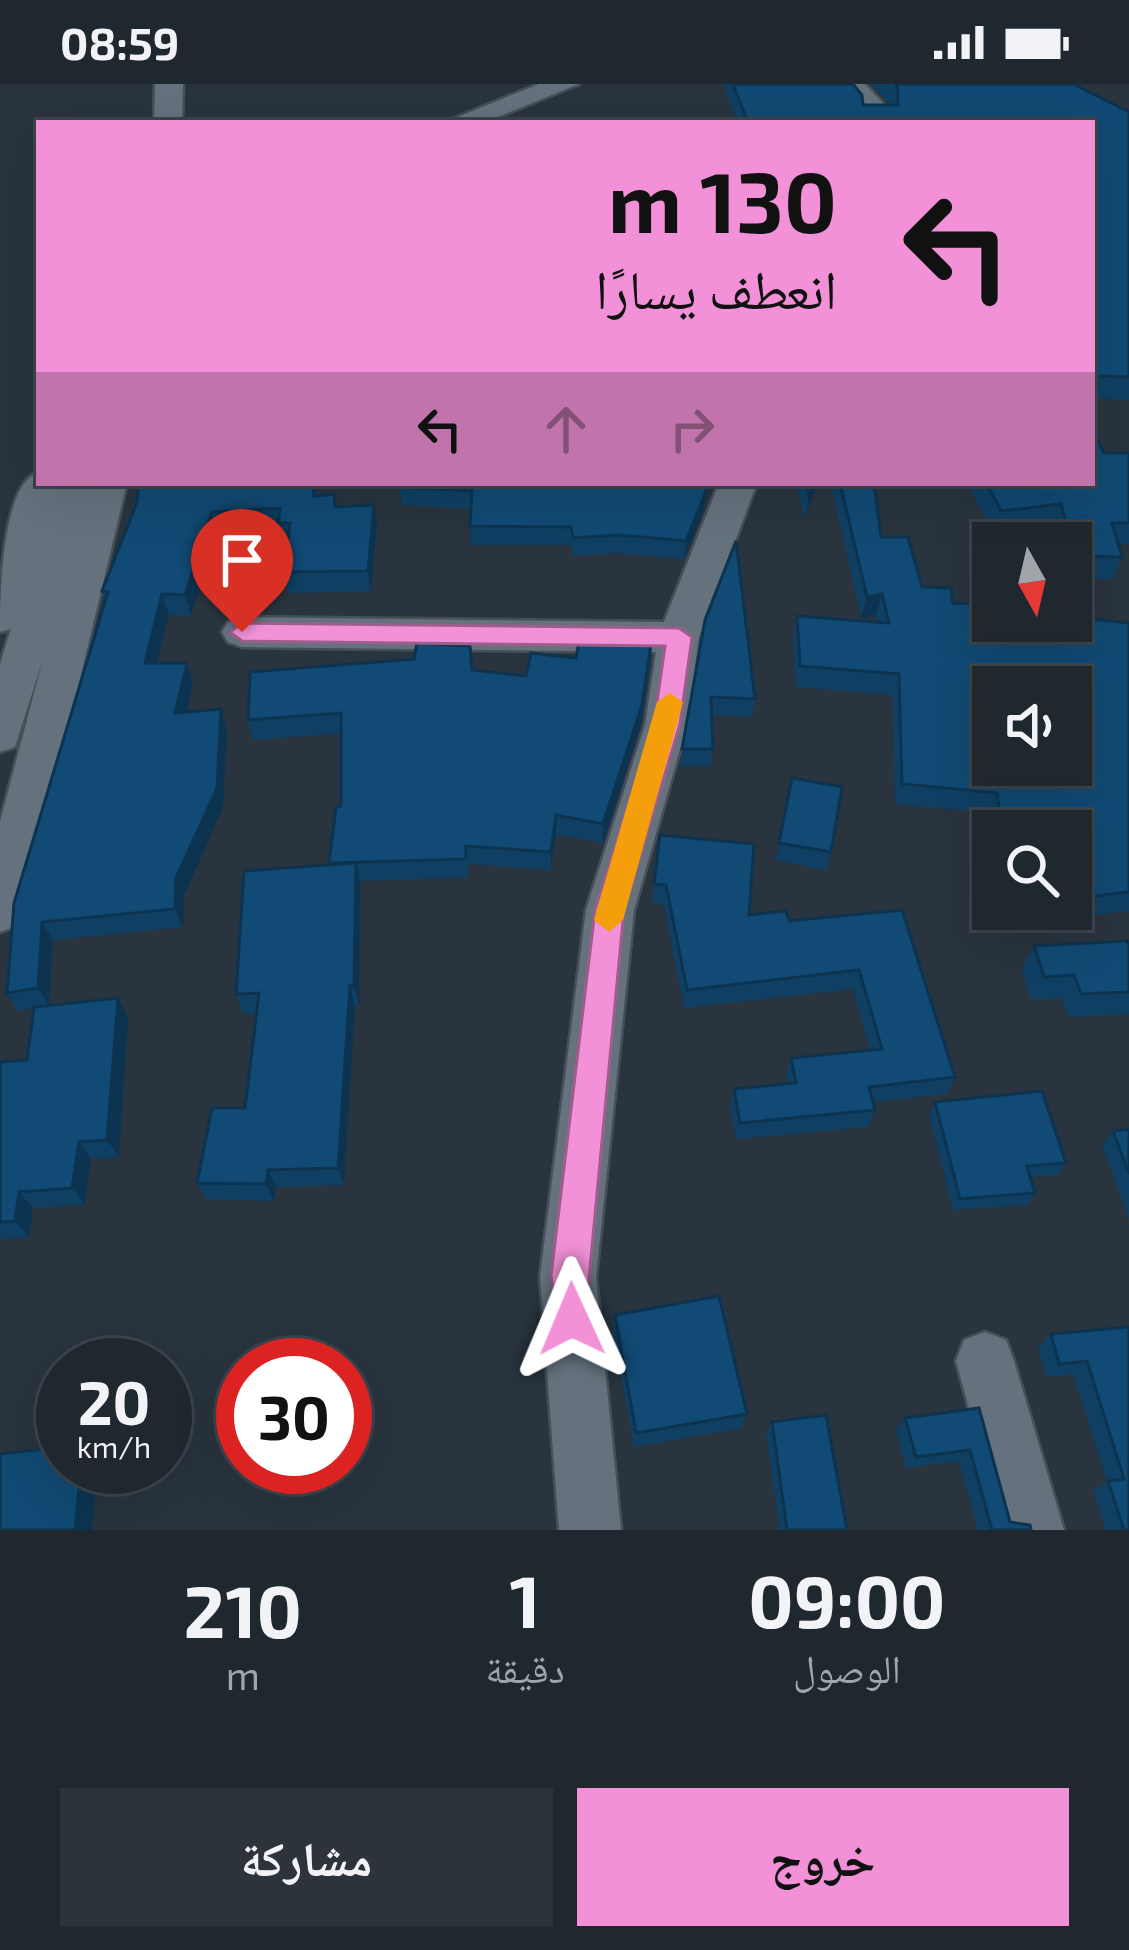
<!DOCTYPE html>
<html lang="ar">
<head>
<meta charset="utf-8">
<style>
  body { margin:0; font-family:"Exo 2","Noto Naskh Arabic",sans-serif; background:#2c333b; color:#f1f3f6; direction:rtl; height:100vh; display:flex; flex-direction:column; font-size:45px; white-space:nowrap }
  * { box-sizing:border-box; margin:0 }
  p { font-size:39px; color:#a1a5aa }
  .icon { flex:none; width:66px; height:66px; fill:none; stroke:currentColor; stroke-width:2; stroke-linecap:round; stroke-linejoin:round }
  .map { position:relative; height:1446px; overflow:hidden; direction:ltr }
  .sheet { display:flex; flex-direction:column; background:#1f272f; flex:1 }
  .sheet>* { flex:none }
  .top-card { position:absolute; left:36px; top:36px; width:1059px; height:366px; border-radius:0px; box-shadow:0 12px 48px #0002,0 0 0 3px #3c444b; direction:rtl; background:#f291d7; color:#111; overflow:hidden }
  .needle { width:78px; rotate:172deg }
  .controls { position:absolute; left:972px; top:438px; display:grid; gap:24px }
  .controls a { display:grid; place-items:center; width:120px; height:120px; border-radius:0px; background:#1f272f; box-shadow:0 12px 48px #0002,0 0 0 3px #3c444b; font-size:60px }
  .speed { position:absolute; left:36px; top:1254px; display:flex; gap:24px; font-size:60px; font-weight:700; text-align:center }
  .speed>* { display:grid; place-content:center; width:156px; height:156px; border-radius:50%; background:#1f272f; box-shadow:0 12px 48px #0002,0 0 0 3px #3c444b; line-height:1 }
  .speed small { font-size:30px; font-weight:400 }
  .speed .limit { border:18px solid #d22; background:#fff; color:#111 }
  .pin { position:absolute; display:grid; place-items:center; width:102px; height:102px; color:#fff; margin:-123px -51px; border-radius:50% 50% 50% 0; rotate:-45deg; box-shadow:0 0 12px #0007 }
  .pin .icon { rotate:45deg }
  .me { position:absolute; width:132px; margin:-66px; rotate:359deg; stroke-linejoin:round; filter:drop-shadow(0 0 9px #0008) }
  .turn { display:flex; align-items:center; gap:42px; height:252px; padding:0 60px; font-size:54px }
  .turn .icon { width:156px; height:156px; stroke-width:2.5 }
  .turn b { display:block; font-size:84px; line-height:102px }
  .lanes { display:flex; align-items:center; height:114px; padding:0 60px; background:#0003; justify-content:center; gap:60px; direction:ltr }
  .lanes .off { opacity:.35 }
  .eta { display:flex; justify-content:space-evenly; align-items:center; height:204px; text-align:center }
  .eta b { font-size:72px; font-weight:700; line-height:84px }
  .action { display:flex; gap:24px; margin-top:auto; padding:24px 60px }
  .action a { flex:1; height:138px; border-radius:0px; background:#f291d7; color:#111; font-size:48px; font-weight:700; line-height:138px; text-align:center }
  .action a+a { background:#2c333b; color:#f1f3f6 }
  .status { display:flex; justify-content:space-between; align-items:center; height:84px; padding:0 60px; background:#1f272f; direction:ltr }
  .status svg { height:33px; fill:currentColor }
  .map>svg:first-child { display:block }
</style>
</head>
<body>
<div class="status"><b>08:59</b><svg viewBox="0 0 49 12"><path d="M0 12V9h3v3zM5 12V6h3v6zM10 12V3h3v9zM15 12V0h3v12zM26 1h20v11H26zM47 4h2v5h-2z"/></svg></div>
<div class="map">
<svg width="1129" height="1446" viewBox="0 0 1129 1446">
  <rect width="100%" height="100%" fill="#29343f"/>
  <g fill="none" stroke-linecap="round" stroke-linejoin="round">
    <defs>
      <g id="minor">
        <polygon points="155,0 183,0 182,39 154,39"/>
        <polygon points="539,0 579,0 483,39 443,39"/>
        <polygon points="836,0 865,0 891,28 891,39 863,39 863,30"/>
        <path d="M39 388V399H127L24 828 17 842 0 848V738L43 575 15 663 0 668V580L11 545 0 548C0 515 1 399 39 388Z"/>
        <polygon points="719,399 757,399 699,553 687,641 634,826 596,1193 621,1446 559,1446 540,1193 586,826 645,641 656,568 242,563 228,558 222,548 228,538 242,533 664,538"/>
        <polygon points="985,1248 1006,1256 1014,1277 1064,1446 1002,1446 956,1277 964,1256"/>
      </g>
    </defs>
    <use href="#minor" stroke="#454f58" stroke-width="5"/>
    <use href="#minor" fill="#65727e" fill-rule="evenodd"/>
  </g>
  <g fill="#0f4064">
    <polygon points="723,0 853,0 863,21 891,21 871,0 1073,0 1129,28 1129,316 1092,314 1092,39 738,39"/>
    <polygon points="1104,369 1129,369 1129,460 1119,460 1122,473 1113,495 1071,494 1071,459 1057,459 1053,442 994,449 967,399 1092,399"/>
    <polygon points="139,399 315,399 316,412 334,410 336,423 377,441 371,507 288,509 284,488 288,460 282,460 279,445 217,449 191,532 169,531 157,579 193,599 187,628 221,625 227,645 223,723 184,812 183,843 53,856 49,921 118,914 128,934 119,1073 91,1075 85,1120 33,1124 29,1153 0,1155 0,978 27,976 34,924 18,927 7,909 105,516 102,507 137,418"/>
    <polygon points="707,399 704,425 684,475 618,469 572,472 571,461 471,461 471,425 402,421 400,403"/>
    <polygon points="796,399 817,399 805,435"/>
    <polygon points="831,399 874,399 881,453 922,503 953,519 980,529 1129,539 1129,827 1059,835 1058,825 1071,825 1071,747 993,747 993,767 989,729 895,720 893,611 796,603 793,554 797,532 878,538 876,532 861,534"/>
    <polygon points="705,536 755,615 752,633 712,631 713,665 711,682 680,682"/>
    <polygon points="576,574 651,574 641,640 603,759 556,750 551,786 468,780 468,793 360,797 359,921 355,922 344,1101 276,1103 274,1117 206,1115 197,1099 245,1024 256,929 243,930 236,910 330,781 341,722 341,649 253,656 248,636 472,586 526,592"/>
    <polygon points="792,694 831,768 826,786 776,776"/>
    <polygon points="660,751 749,831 789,837 902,826 955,993 946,1010 873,1018 875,1026 868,1043 736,1055 730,1022 734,1005 788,1000 786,991 791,974 870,966 853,905 684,924 664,821 652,819"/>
    <polygon points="1034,862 1129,862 1129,930 1068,933 1061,914 1031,916 1022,885"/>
    <polygon points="935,1018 1066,1079 1057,1091 1030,1093 1035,1109 1027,1121 953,1126 929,1031"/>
    <polygon points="1129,1045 1129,1135 1102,1061 1113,1047"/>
    <polygon points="615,1231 747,1330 741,1344 634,1363 613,1247"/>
    <polygon points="1129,1243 1129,1446 1106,1446 1093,1407 1107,1398 1073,1290 1046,1293 1038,1264 1051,1250"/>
    <polygon points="979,1324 1010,1438 1031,1446 978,1446 959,1377 906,1384 896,1346 905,1334"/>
    <polygon points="772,1338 847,1446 780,1446 766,1349"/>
  </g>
  <g fill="#0c3451">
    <polygon points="707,399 704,425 684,475 686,457"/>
    <polygon points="814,399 817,399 805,435 809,413"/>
    <polygon points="374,421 377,441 371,507 368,487"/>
    <polygon points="212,428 217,449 191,532 185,511"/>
    <polygon points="162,510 169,531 152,599 145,579"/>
    <polygon points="882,510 876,532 861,534 867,513"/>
    <polygon points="652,554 641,640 603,759 603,740"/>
    <polygon points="187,579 193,599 182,649 175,629"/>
    <polygon points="221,625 227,645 223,723 184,812 183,843 175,825 176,794"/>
    <polygon points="556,731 556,750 551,786 551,768"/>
    <polygon points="356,779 360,800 359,921 354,902"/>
    <polygon points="42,838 53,856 49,922 38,904"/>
    <polygon points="350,902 355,922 344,1101 338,1084"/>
    <polygon points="118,914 128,934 119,1073 107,1056"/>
    <polygon points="79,1058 91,1075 85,1120 72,1104"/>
    <polygon points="268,1086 276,1103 274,1117 266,1100"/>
    <polygon points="19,1108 33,1124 29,1153 15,1137"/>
    <polygon points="81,1383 98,1383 92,1446 75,1446"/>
  </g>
  <g fill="#114a74" stroke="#0c3451" stroke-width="3" fill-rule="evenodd">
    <polygon points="733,0 853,0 862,11 863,21 898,21 898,4 895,0 1073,0 1129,28 1129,293 1092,292 1092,39 748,39"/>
    <polygon points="1092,353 1096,353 1104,369 1129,369 1129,439 1112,439 1122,473 1075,472 1061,420 1001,427 986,399 1092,399"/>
    <polygon points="139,399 313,399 314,412 334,410 335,423 374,421 368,487 284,488 290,439 278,439 280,424 212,428 185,511 162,510 145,579 187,579 175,629 221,625 217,704 176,794 175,825 42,838 38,904 7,909 14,819 108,508 102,507 137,418"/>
    <polygon points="401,399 707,399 706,407 686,457 619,451 573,454 571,443 470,442 472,407 400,403"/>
    <polygon points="806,399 814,399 809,413"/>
    <path d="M840 399H874L881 453H908L922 503 951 504 953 519 978 520 980 529 993 528V537H1071V533L1129 539V808L1071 815V747H1002L997 709 902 700 899 590 800 582 797 532 889 539 882 510 867 513ZM993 603H1071V681H993Z"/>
    <polygon points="736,457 755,615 711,613 713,665 682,665 705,536"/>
    <polygon points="580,552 652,554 642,621 603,740 556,731 551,768 466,762 466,775 329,779 336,723 341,722 341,629 248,636 250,588 414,575 417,559 470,562 472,586 526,592 531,569 576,574"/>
    <polygon points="792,694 842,703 831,768 779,759"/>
    <polygon points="660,751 754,760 749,831 786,827 789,837 902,826 955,993 869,1003 875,1026 740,1039 734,1005 796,999 791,974 882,965 859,886 687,906 666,801 654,800"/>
    <polygon points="356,779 354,902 350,902 338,1084 268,1086 266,1100 197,1099 212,1024 245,1024 259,909 236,910 244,787"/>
    <polygon points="1127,857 1129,862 1129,908 1081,910 1074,891 1044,893 1034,862"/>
    <polygon points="118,914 107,1056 79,1058 72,1104 19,1108 15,1137 0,1138 0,978 27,976 34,923"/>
    <polygon points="1042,1007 1066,1079 1027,1082 1035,1109 960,1115 935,1018"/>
    <polygon points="1129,1045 1129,1090 1113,1047"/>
    <polygon points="719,1212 747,1330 636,1349 615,1231"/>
    <polygon points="1129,1243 1129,1446 1124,1446 1108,1397 1124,1395 1087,1277 1059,1280 1051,1250"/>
    <polygon points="979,1324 1010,1438 1030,1441 1031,1446 992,1446 970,1366 916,1373 905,1334"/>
    <polygon points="826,1331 847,1446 787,1446 772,1338"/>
    <polygon points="63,1363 63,1383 81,1383 75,1446 0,1446 0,1370"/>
  </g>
  <polygon fill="#f291d7" stroke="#9d5e8c" stroke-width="3" points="242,539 679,544 692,553 680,640 624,826 584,1247 572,1252 559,1247 551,1192 595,826 654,640 665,562 242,557 230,548"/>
  <polygon fill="#f59e0b" points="670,609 683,618 623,836 609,848 594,836 657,618"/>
</svg>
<div class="controls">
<a><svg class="needle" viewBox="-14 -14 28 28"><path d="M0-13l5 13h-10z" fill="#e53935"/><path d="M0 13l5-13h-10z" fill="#a1a5aa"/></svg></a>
<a><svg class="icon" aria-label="sound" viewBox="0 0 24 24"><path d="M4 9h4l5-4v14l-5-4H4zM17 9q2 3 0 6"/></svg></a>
<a><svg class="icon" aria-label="search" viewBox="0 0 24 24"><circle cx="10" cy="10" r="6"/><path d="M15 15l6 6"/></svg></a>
</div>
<div class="speed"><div>20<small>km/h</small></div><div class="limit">30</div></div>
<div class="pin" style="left:242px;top:548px;background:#d93025"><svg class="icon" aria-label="arrive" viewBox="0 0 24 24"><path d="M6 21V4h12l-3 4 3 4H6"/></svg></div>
<svg class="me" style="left:572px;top:1235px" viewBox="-20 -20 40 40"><path d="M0-17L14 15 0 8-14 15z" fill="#f291d7" stroke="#fff" stroke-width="4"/></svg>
<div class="top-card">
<div class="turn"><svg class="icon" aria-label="left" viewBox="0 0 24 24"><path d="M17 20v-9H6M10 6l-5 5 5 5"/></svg><div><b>130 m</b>انعطف يسارًا</div></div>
<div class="lanes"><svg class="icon" aria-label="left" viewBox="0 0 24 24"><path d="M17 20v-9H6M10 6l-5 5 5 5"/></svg><svg class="icon off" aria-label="ahead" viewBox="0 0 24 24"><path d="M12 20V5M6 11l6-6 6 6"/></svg><svg class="icon off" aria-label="right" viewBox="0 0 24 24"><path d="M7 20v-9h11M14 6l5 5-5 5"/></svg></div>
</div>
</div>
<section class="sheet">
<div class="eta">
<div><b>09:00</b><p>الوصول</p></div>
<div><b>1</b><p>دقيقة</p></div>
<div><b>210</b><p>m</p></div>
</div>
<div class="action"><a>خروج</a><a>مشاركة</a></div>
</section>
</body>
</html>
